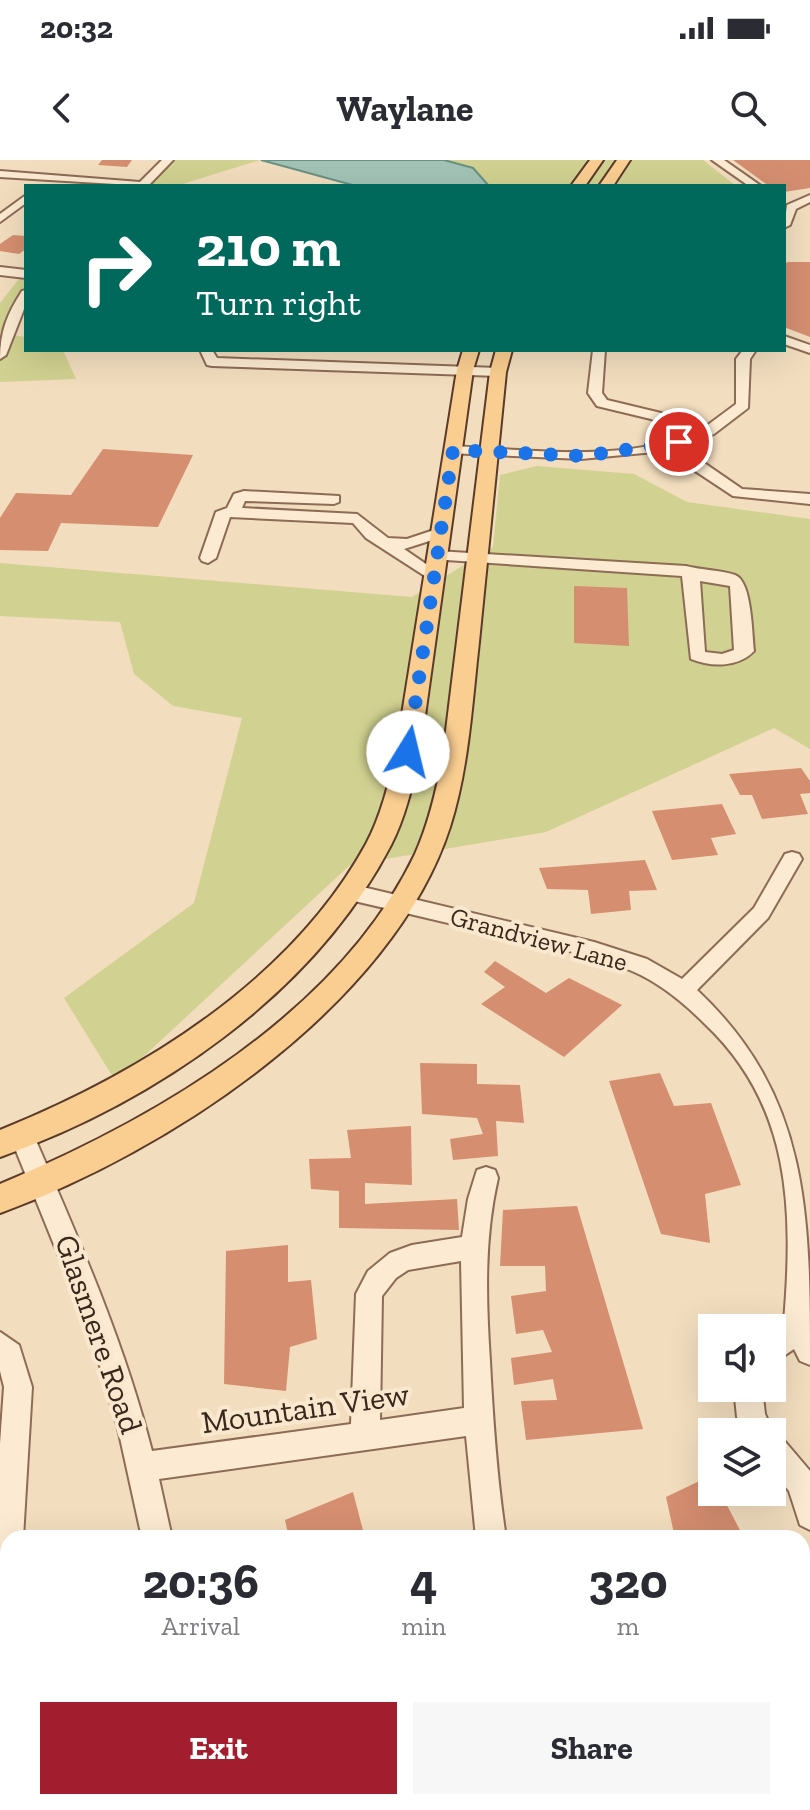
<!DOCTYPE html>
<html lang="en">
<head>
<meta charset="utf-8">
<style>
  body { margin:0; font-family:"Zilla Slab",serif; background:#f7f7f7; color:#2b2b33; height:100vh; display:flex; flex-direction:column; font-size:30px; white-space:nowrap }
  * { box-sizing:border-box; margin:0 }
  p { font-size:26px; color:#7c7c81 }
  .icon { flex:none; width:44px; height:44px; fill:none; stroke:currentColor; stroke-width:2; stroke-linecap:round; stroke-linejoin:round }
  .map { position:relative; flex:1; overflow:hidden }
  .details { position:absolute; left:0px; top:1370px; width:810px; height:280px; display:flex; flex-direction:column; background:#fff; border-radius:24px 24px 0 0; box-shadow:0 8px 32px #0002 }
  .details>* { flex:none }
  .hud { position:absolute; left:24px; top:24px; width:762px; height:168px; border-radius:0px; box-shadow:0 8px 32px #0002; background:#00695c; color:#fff; overflow:hidden }
  .buttons { position:absolute; left:698px; top:1154px; display:grid; gap:16px }
  .buttons a { display:grid; place-items:center; width:88px; height:88px; border-radius:0px; background:#fff; box-shadow:0 8px 32px #0002; font-size:40px }
  .pin { position:absolute; display:grid; place-items:center; width:68px; height:68px; color:#fff; margin:-34px; border:4px solid #fff; border-radius:50%; box-shadow:0 2px 8px #0007 }
  .me { position:absolute; width:88px; margin:-44px; rotate:9deg; stroke-linejoin:round; filter:drop-shadow(0 0 6px #0008) }
  .turn { display:flex; align-items:center; gap:28px; height:168px; padding:0 40px; font-size:36px }
  .turn .icon { width:104px; height:104px; stroke-width:2.5 }
  .turn b { display:block; font-size:56px; line-height:68px }
  .eta { display:flex; justify-content:space-evenly; align-items:center; height:136px; text-align:center }
  .eta b { font-size:48px; font-weight:700; line-height:56px }
  .action { display:flex; gap:16px; margin-top:auto; padding:16px 40px }
  .action a { flex:1; height:92px; border-radius:0px; background:#a21e2e; color:#fff; font-size:32px; font-weight:700; line-height:92px; text-align:center }
  .action a+a { background:#f7f7f7; color:#2b2b33 }
  .status { display:flex; justify-content:space-between; align-items:center; height:56px; padding:0 40px; background:#fff; direction:ltr }
  .status svg { height:22px; fill:currentColor }
  header { display:flex; justify-content:space-between; align-items:center; height:104px; padding:0 40px; background:#fff; font-size:36px; font-weight:700 }
  .map>svg:first-child { display:block }
</style>
</head>
<body>
<div class="status"><b>20:32</b><svg viewBox="0 0 49 12"><path d="M0 12V9h3v3zM5 12V6h3v6zM10 12V3h3v9zM15 12V0h3v12zM26 1h20v11H26zM47 4h2v5h-2z"/></svg></div>
<header><svg class="icon" aria-label="back" viewBox="0 0 24 24"><path d="M15 5l-7 7 7 7"/></svg>Waylane<svg class="icon" aria-label="search" viewBox="0 0 24 24"><circle cx="10" cy="10" r="6"/><path d="M15 15l6 6"/></svg></header>
<div class="map">
<svg width="810" height="1650" viewBox="0 0 810 1650">
  <rect width="100%" height="100%" fill="#f2ddbe"/>
  <g fill="#d1d191">
    <polygon points="165,0 260,0 176,26 142,26"/>
    <polygon points="282,0 703,0 736,26 388,26"/>
    <polygon points="26,110 26,150 4,174 26,177 26,190 63,190 76,219 0,222 0,143"/>
    <polygon points="537,306 634,314 687,342 810,359 810,589 774,568 546,672 350,705 116,922 64,838 194,743 242,558 173,546 134,514 120,462 0,456 0,403 412,437 493,387 500,315"/>
  </g>
  <polygon fill="#a2c3b6" stroke="#689283" stroke-width="2" points="261,0 444,0 473,8 489,26 356,26"/>
  <g fill="#d58e70">
    <polygon points="102,0 132,0 127,7 98,5"/>
    <polygon points="733,0 810,0 810,28 784,32 784,26 769,26"/>
    <polygon points="13,75 26,76 26,89 19,94 0,91 0,84"/>
    <polygon points="788,102 810,102 810,177 784,167 784,104"/>
    <polygon points="103,289 193,295 158,367 61,363 48,391 0,390 0,358 16,333 71,335"/>
    <polygon points="574,426 627,428 629,486 574,483"/>
    <polygon points="801,608 810,621 810,633 800,634 808,654 762,659 752,635 740,635 729,614"/>
    <polygon points="722,644 736,674 711,678 718,695 672,700 652,651"/>
    <polygon points="645,700 657,730 629,731 631,750 591,754 588,730 547,729 539,708"/>
    <polygon points="495,801 546,833 569,818 622,845 564,897 481,844 505,827 484,812"/>
    <polygon points="420,903 477,904 477,924 520,925 524,963 496,961 498,996 453,1000 450,979 483,974 477,958 422,954"/>
    <polygon points="660,913 674,946 711,943 741,1025 705,1034 710,1083 661,1074 609,921"/>
    <polygon points="411,966 412,1025 365,1023 365,1044 457,1039 459,1070 339,1068 339,1031 311,1029 309,999 351,998 347,970"/>
    <polygon points="577,1046 643,1269 526,1280 521,1241 557,1240 553,1219 514,1225 511,1198 552,1192 543,1170 516,1174 511,1136 546,1131 545,1106 500,1106 503,1050"/>
    <polygon points="288,1085 288,1122 311,1120 317,1179 290,1187 286,1231 224,1224 226,1091"/>
    <polygon points="712,1315 712,1332 720,1332 741,1372 769,1370 771,1378 675,1378 666,1337"/>
    <polygon points="353,1332 365,1378 289,1378 285,1360"/>
    <rect x="307" y="1642" width="85" height="8"/>
    <polygon points="621,1642 707,1642 709,1650 624,1650"/>
  </g>
  <g fill="none" stroke-linecap="round" stroke-linejoin="round">
    <defs>
      <g id="minor">
        <polygon points="162,0 173,0 148,26 0,17 0,11 140,22"/>
        <polygon points="712,0 724,0 761,26 749,26"/>
        <polygon points="26,35 26,43 0,62 0,54"/>
        <polygon points="810,35 810,42 796,49 790,65 784,68 787,45"/>
        <polygon points="0,107 26,110 26,118 0,115"/>
        <path d="M26 130V144L6 195 0 199C0 172 7 154 22 131Z"/>
        <polygon points="784,176 810,185 810,193 784,184"/>
        <polygon points="200,190 212,190 217,198 498,208 505,212 498,216 212,206 207,205"/>
        <path d="M593 190H605L602 233 607 240 661 253 701 270 736 244V199L743 190H756L750 199 748 248 714 274 681 287 742 329 810 334V344L733 336 665 291 581 299 448 293V287L453 286C530 290 617 302 689 275L651 259 597 246 588 233Z"/>
        <polygon points="244,331 339,336 339,342 334,344 245,341 242,348 357,354 388,378 407,379 440,368 445,370 445,376 404,389 442,415 434,420 428,418 366,378 353,363 230,357 216,398 208,403 202,401 200,398 216,352 227,348 234,334"/>
        <path d="M437 391 686 406C701 410 720 410 735 415 752 421 752 474 754 491 738 508 710 507 691 499L682 416 431 399V393ZM700 421 730 426 734 490 722 494 705 492Z"/>
        <path d="M792 692 799 694 802 699 768 758 697 830C810 936 810 1054 810 1205L800 1201 794 1189 772 1204V1173L784 1162C793 1051 792 946 705 864 684 843 660 823 632 811 597 796 558 789 521 780 464 767 407 753 350 740L343 737 340 732 343 727 350 724 594 782 647 799 682 819 754 748 785 694Z"/>
        <path d="M22 966 31 969 34 976C79 1080 124 1181 152 1291L351 1264 356 1134 368 1111 390 1093 412 1085 462 1077 468 1039 477 1010 486 1007 495 1010 498 1018C484 1079 486 1139 490 1201 493 1260 497 1319 506 1378H476L466 1276 159 1319 172 1378H142L119 1273 93 1181 10 976 13 969ZM461 1101 464 1248 380 1260 382 1136 396 1118 408 1110Z"/>
        <polygon points="0,1172 19,1185 32,1227 23,1378 8,1378 8,1514 0,1517 0,1284 4,1227 0,1211"/>
        <polygon points="734,1228 762,1228 765,1254 773,1272 772,1274 782,1278 810,1311 810,1370 800,1365 789,1331 772,1310 772,1272 744,1272 737,1257"/>
        <rect x="176" y="1642" width="34" height="8"/>
        <polygon points="516,1642 550,1642 551,1650 517,1650"/>
      </g>
      <g id="major">
        <polygon points="590,0 603,0 585,26 571,26"/>
        <polygon points="617,0 630,0 613,26 599,26"/>
        <path d="M463 190H479L473 210 420 592C413 623 406 656 391 685 314 834 155 942 0 997V970C141 913 291 821 366 684 381 656 389 623 396 592L457 210Z"/>
        <path d="M496 190H512L506 212C497 302 488 392 479 482 472 544 469 607 450 667 392 846 169 991 0 1053V1024C156 959 339 853 415 694 429 663 437 628 443 595L490 212Z"/>
      </g>
    </defs>
    <use href="#minor" stroke="#8d6c55" stroke-width="4"/>
    <use href="#major" stroke="#5a3b2a" stroke-width="4"/>
    <use href="#minor" fill="#fcebd2" fill-rule="evenodd"/>
    <use href="#major" fill="#face91" fill-rule="evenodd"/>
  </g>
  <g fill="none" stroke-linecap="round" stroke-linejoin="round">
    <polyline stroke="#1a73e8" stroke-width="14" stroke-dasharray="0 25.2" points="408,592 453,290 584,296 679,282"/>
  </g>
  <g text-anchor="middle" stroke-width="8" stroke-linejoin="round" paint-order="stroke">
    <g font-size="26" fill="#3a271b" stroke="#f9e8ce">
      <text transform="translate(539 779) rotate(15)" y="9">Grandview Lane</text>
    </g>
    <g font-size="32" fill="#3a271b" stroke="#f9e8ce">
      <text transform="translate(99 1174) rotate(71)" y="11">Glasmere Road</text>
      <text transform="translate(305 1248) rotate(-8)" y="11">Mountain View</text>
    </g>
  </g>
</svg>
<div class="buttons">
<a><svg class="icon" aria-label="sound" viewBox="0 0 24 24"><path d="M4 9h4l5-4v14l-5-4H4zM17 9q2 3 0 6"/></svg></a>
<a><svg class="icon" aria-label="layers" viewBox="0 0 24 24"><path d="M12 4l9 5-9 5-9-5zM3 14l9 5 9-5"/></svg></a>
</div>
<div class="pin" style="left:679px;top:282px;background:#d93025"><svg class="icon" aria-label="arrive" viewBox="0 0 24 24"><path d="M6 21V4h12l-3 4 3 4H6"/></svg></div>
<svg class="me" style="left:408px;top:592px" viewBox="-20 -20 40 40"><circle r="19" fill="#fff"/><path d="M0-13L10 11 0 6-10 11z" fill="#1a73e8"/></svg>
<div class="hud">
<div class="turn"><svg class="icon" aria-label="right" viewBox="0 0 24 24"><path d="M7 20v-9h11M14 6l5 5-5 5"/></svg><div><b>210 m</b>Turn right</div></div>
</div>
<section class="details">
<div class="eta">
<div><b>20:36</b><p>Arrival</p></div>
<div><b>4</b><p>min</p></div>
<div><b>320</b><p>m</p></div>
</div>
<div class="action"><a>Exit</a><a>Share</a></div>
</section>
</div>
</body>
</html>
